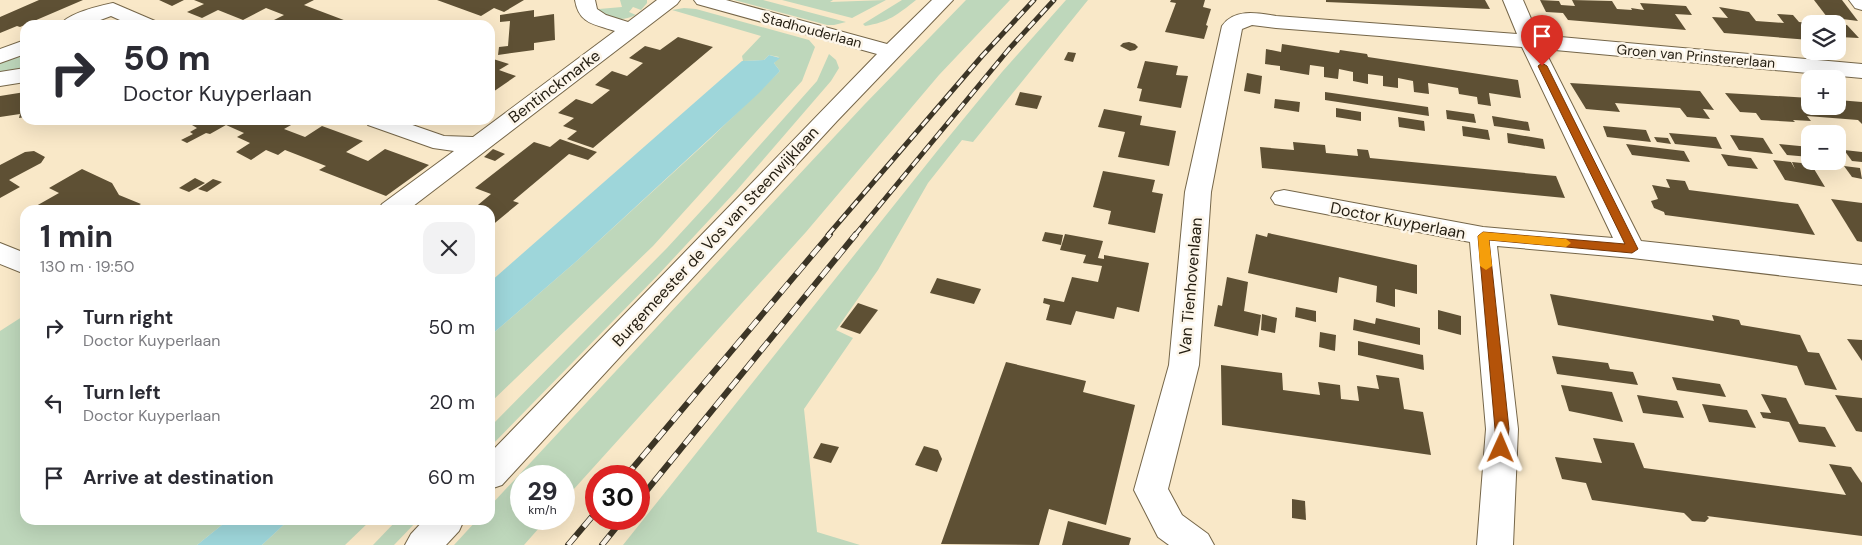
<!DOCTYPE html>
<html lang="en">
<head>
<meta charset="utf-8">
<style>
  body { margin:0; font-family:"DM Sans",sans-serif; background:#f2f2f3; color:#2b2b33; height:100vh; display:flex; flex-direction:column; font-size:19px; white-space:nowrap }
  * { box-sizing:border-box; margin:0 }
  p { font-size:16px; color:#7c7c81 }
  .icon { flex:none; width:28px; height:28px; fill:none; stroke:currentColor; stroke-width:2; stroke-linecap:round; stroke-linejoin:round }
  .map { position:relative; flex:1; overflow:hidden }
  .drawer { position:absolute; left:20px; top:205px; width:475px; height:320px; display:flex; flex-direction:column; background:#fff; border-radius:15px; box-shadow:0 5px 20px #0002 }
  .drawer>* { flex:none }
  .hud { position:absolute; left:20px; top:20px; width:475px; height:105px; border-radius:15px; box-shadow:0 5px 20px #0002; background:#fff; color:#2b2b33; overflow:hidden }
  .fabs { position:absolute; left:1801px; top:15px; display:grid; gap:10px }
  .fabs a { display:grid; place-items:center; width:45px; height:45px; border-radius:10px; background:#fff; box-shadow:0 5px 20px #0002; font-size:25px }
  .speed { position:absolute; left:510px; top:465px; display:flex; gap:10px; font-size:25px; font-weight:700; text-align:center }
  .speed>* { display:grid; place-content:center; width:65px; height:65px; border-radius:50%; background:#fff; box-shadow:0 5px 20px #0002; line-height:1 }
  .speed small { font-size:12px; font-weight:400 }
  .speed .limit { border:8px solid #d22; background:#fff; color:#111 }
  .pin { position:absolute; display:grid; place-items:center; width:42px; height:42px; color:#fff; margin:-51px -21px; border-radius:50% 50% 50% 0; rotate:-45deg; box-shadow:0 0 5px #0007 }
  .pin .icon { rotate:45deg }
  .me { position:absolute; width:55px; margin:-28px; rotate:1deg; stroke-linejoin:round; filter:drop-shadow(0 0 4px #0008) }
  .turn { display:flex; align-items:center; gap:18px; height:105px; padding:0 20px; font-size:22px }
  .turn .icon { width:65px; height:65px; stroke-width:2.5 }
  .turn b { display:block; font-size:35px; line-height:42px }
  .round { display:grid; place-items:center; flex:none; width:52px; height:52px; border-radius:15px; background:#f2f2f3 }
  .head { display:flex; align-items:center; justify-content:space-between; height:85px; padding:0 20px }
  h1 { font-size:30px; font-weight:700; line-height:38px }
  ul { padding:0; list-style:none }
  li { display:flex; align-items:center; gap:15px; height:75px; padding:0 20px }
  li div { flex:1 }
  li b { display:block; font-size:19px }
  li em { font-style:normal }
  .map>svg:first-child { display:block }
</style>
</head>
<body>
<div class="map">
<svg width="1862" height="545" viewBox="0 0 1862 545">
  <rect width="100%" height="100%" fill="#f9e8c8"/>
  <g fill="#bed7bb">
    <path d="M620 0H647V3L641 10 633 7 629 12 636 15C621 22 614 19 599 13V9L622 7Z"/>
    <polygon points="734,0 763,0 846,22 834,25 827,25"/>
    <polygon points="782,0 833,0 830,2 886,0 852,18"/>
    <path d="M902 0H916C897 15 889 22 865 26L863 24Z"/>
    <polygon points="966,0 1010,0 939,75 806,232 564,500 564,476 521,476 521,519 547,519 524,545 454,545 477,520 490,520 490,506 864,105"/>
    <polygon points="1066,0 1088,0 973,142 962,140 928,183 878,270 836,330 853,338 804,409 817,532 860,545 623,545 938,150 1002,72"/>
    <polygon points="684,8 696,9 809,40 815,47 802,81 653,246 490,403 490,336 579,259 710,139 780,71 774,63 779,57 769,55 764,60 743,61 742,56 761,36 672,10"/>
    <polygon points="25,49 25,69 0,73 0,62"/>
    <polygon points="829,54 836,60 839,68 831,81 737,190 658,275 490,447 490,427 667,248 712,199 817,81"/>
    <polygon points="25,315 25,520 228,520 197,545 0,545 0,331"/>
    <polygon points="289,520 371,520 345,545 262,545"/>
    <polygon points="397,520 418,520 394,545 373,545"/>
  </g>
  <g fill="#9ed6da">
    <polygon points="769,55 780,58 774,63 780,71 759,93 579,259 490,336 490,282 742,61 764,60"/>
    <polygon points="228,520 289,520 262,545 197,545"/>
  </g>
  <g fill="#5e5034">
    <polygon points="39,0 83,0 20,27 17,26 0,33 0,17"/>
    <polygon points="159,0 184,0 172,6"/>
    <polygon points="194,0 314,0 304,5 357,25 269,25 266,24 284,15 266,8 243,20 218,10 202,18 187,12 204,4"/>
    <polygon points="437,0 524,0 504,12 494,8 481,16"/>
    <polygon points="1171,0 1205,0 1203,7 1211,9 1206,25 1208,26 1204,39 1165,32 1176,3 1170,2"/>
    <polygon points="1326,0 1485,0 1490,9 1326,2"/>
    <polygon points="1540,0 1559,1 1561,5 1575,6 1572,0 1612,1 1617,9 1632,10 1631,8 1644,10 1640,3 1686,6 1692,15 1675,14 1686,30 1568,20 1563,13 1546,12"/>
    <polygon points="1814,0 1842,0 1858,21 1827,17"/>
    <polygon points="1719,7 1749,12 1756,21 1784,23 1777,14 1793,15 1799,22 1810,23 1810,40 1724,33 1712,17 1728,18"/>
    <polygon points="534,10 534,17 554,14 555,40 534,43 534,50 498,55 499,47 508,46 510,21 500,22 500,15"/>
    <polygon points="1838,24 1847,25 1859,38 1839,37 1845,43 1838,43"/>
    <polygon points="678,37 713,47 593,148 567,139 577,131 563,126 574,118 558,113 576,99 592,104 610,90 595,85 612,71 627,76 643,63 629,58 645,46 660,50"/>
    <polygon points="1129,42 1135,44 1138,47 1135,50 1130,51 1120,46 1123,43"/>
    <polygon points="1282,44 1339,53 1340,50 1367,54 1368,57 1518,80 1521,98 1489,93 1491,106 1478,104 1477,97 1459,94 1458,88 1428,83 1429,94 1414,92 1413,81 1398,78 1398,88 1383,86 1383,76 1368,74 1368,84 1353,81 1353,72 1339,69 1338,79 1324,77 1324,67 1310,65 1309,75 1280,70 1280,66 1265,64 1266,49 1281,52"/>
    <polygon points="1068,52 1076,53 1073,62 1064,60"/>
    <polygon points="490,58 509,64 499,70 516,76 490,94"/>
    <polygon points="1145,61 1178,66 1176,75 1188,76 1181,108 1139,101 1142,89 1137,88"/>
    <polygon points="1247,73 1262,76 1260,94 1244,91"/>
    <polygon points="1570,83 1700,91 1714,110 1703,109 1710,119 1687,117 1680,108 1615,103 1620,112 1586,109"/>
    <polygon points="25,92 25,117 19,118 20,114 0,117 0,96"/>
    <polygon points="1020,92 1042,96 1037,109 1015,105"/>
    <polygon points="1325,92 1428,107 1429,116 1325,100"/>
    <polygon points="1725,93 1810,98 1810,106 1838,106 1838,100 1862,102 1862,124 1858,120 1807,116 1811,121 1793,120 1795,122 1761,120 1756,113 1740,112"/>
    <polygon points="1275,99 1300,102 1299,112 1274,108"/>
    <polygon points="1336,108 1361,112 1361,121 1336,117"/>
    <polygon points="1104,109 1142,116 1140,125 1176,131 1169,166 1118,157 1125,132 1098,127"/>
    <polygon points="1446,110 1474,114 1476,123 1447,119"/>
    <polygon points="1492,116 1528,122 1530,131 1494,126"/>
    <polygon points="1398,117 1424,121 1425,131 1399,127"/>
    <polygon points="190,120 300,120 284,129 305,137 322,126 363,141 346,152 368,161 385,149 429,165 386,196 319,170 326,166 285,150 278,155 266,150 251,160 236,152 250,143 237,137 244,133 226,125 210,134 206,133 187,143 181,140 193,134 190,132 197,128 192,125 196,123"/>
    <polygon points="1462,126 1488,130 1490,140 1463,136"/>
    <polygon points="1603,126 1646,130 1651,142 1607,137"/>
    <polygon points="1507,133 1543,139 1545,149 1508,143"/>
    <polygon points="1669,133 1716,137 1722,149 1675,144"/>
    <polygon points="1730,135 1763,138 1773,154 1739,150"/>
    <polygon points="1654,137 1668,138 1671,144 1657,142"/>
    <polygon points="560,139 597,152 588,160 569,154 513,201 519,203 490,227 490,210 472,210 491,194 475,188 534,142 550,147"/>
    <polygon points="1293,142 1325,145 1326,153 1358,156 1357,149 1368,150 1370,158 1556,176 1565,198 1262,168 1260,147 1294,150"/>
    <polygon points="1626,144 1684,151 1690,162 1632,155"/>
    <polygon points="1779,144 1810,147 1810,157 1787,155"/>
    <polygon points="493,149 505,154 495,161 484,157"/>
    <polygon points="1844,150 1862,152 1862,162 1852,161"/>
    <polygon points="34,151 45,157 41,163 9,180 20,187 0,198 0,165 25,152"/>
    <polygon points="1721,154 1751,158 1758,169 1728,166"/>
    <polygon points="1773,160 1791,162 1795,169 1792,162 1811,164 1825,187 1785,180"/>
    <polygon points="1844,166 1860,168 1862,179 1852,177"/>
    <polygon points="82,169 112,183 119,195 141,204 131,210 29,210 59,193 49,188"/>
    <polygon points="1103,171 1155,180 1152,192 1163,194 1155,233 1108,224 1111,211 1093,207"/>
    <polygon points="195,178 205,183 189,192 179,188"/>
    <polygon points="213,179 222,182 207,192 198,189"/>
    <polygon points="1666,179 1685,181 1689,190 1798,204 1815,235 1665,215 1664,212 1654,208 1651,201 1658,199 1652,185 1670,188"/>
    <polygon points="1831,199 1862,203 1862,242 1857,241"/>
    <polygon points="1045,232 1063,235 1061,245 1042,241"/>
    <polygon points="1268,233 1417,265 1417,294 1395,289 1395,307 1376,302 1377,286 1339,277 1337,293 1248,273 1256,234 1267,237"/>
    <polygon points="1065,234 1103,241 1098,258 1104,259 1104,255 1149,263 1139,312 1117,307 1114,319 1076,311 1071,325 1046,320 1050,305 1043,303 1044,298 1064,302 1072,277 1098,282 1102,266 1083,263 1086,255 1060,250"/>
    <polygon points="1227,277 1248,282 1244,311 1261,315 1258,336 1214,326 1218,305 1222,306"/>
    <polygon points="937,278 981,289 974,304 930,293"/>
    <polygon points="1550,294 1714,321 1712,315 1739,320 1741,325 1800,335 1808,352 1819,353 1837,390 1805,385 1797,366 1558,325"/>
    <polygon points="858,303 878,310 860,334 840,327"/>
    <polygon points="1296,307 1316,311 1316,322 1295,317"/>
    <polygon points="1438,310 1461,316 1461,335 1438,329"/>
    <polygon points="1262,314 1277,318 1275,333 1261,330"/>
    <polygon points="1376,318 1420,328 1420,345 1353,330 1354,319 1375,324"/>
    <polygon points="1320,332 1336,335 1335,351 1319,347"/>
    <polygon points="1847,339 1862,340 1862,361"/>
    <polygon points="1358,341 1423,355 1424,370 1358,355"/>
    <polygon points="1552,356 1608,363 1610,369 1633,372 1638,385 1557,374"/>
    <polygon points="1006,362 1086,381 1083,392 1135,405 1106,525 1049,509 1039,545 941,544"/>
    <polygon points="1221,365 1282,373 1283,390 1320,395 1318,382 1340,385 1341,399 1359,401 1357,386 1379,389 1376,375 1399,378 1404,409 1423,412 1431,455 1222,425"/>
    <polygon points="1672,377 1720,384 1726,397 1677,390"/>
    <polygon points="1561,385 1612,392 1623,422 1569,411"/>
    <polygon points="1761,394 1786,398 1799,424 1825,427 1836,447 1799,442 1789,422 1763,418 1760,412 1771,413"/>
    <polygon points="1637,395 1677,401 1684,418 1643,413"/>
    <polygon points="1835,395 1862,398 1862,432 1856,431"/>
    <polygon points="1702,404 1747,410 1756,428 1709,422"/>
    <polygon points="1593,438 1634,443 1644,468 1846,495 1829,464 1851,467 1862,483 1862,536 1707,516 1709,518 1705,522 1692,521 1684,513 1592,500 1586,483 1562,479 1555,457 1602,463"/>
    <polygon points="821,443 839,447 831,463 813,458"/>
    <polygon points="924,446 938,450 942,459 937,472 915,465"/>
    <polygon points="1292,499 1305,501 1306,520 1292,518"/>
    <polygon points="1068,521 1131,538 1129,545 1062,545"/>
  </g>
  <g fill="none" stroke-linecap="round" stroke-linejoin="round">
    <defs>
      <g id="minor">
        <path d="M575 0H595L597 9 606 15 628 22 657 0H680L677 4 408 210H378L382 204 454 151 433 148 368 125 364 120H398L444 136 473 137 615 31C594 24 579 24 575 0Z"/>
        <path d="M1503 0H1523L1538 35 1862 64V78L1544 49 1641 241 1862 265V285L1632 258 1497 246 1518 429 1513 545H1477L1486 429 1470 242 1284 206 1275 204 1271 198 1275 192 1284 190 1483 227 1613 238 1522 47 1276 28 1252 25 1242 29 1211 192 1199 365 1168 489 1182 515 1208 534 1214 545H1169L1158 537 1134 490 1169 365 1185 192 1222 26C1234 8 1258 13 1276 16L1517 34Z"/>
        <polygon points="1849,0 1862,0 1862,10 1855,8"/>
        <path d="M113 3 155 21 158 25H131L111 16 87 25H60C68 13 99 6 113 3Z"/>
        <polygon points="25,40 25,54 0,63 0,49"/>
        <polygon points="25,68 25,82 0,86 0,72"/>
        <polygon points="0,243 25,253 25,274 0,264"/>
      </g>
      <g id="tertiary">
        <polygon points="694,0 726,0 887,44 932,0 953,0 837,121 502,485 490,489 490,453 877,54 697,4"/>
        <polygon points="424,520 464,520 459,531 446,545 405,545 411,534"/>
      </g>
    </defs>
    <use href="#minor" stroke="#756649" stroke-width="2"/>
    <use href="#tertiary" stroke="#756649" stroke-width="2"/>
    <use href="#minor" fill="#fff" fill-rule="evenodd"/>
    <use href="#tertiary" fill="#fff" fill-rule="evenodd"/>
    <defs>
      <g id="rail-far1">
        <polyline points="828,235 982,56 1034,0"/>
        <polyline points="855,235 1009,49 1054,0"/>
      </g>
      <g id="rail">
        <polyline points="626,476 830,234"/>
        <polyline points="639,500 856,234"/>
        <polyline points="568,545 596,512"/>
        <polyline points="602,545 623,519"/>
      </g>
    </defs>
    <use href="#rail-far1" stroke="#3c3526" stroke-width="5"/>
    <use href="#rail" stroke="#3c3526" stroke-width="6"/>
    <use href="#rail-far1" stroke="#fdf6ea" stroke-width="3" stroke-dasharray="9" stroke-linecap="butt"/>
    <use href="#rail" stroke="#fdf6ea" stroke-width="4.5" stroke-dasharray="12" stroke-linecap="butt"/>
  </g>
  <polygon fill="#b45309" stroke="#753606" points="1542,63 1547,66 1638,249 1632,253 1489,240 1509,429 1506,452 1501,454 1496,452 1494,448 1495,429 1478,236 1483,232 1625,244 1538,66"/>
  <polygon fill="#f59e0b" points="1483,232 1566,239 1571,243 1566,247 1489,240 1492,266 1486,270 1480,266 1478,236"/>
  <g text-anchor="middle" stroke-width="5" stroke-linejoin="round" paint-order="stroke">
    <g font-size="14" fill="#231d11" stroke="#fdf6ea">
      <text transform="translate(812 30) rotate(15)" y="5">Stadhouderlaan</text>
      <text transform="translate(1696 56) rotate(5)" y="5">Groen van Prinstererlaan</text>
    </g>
    <g font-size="16" fill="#231d11" stroke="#fdf6ea">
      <text transform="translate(554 86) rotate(-37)" y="6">Bentinckmarke</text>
      <text transform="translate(1398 220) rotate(11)" y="6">Doctor Kuyperlaan</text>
      <text transform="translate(715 236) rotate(-47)" y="6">Burgemeester de Vos van Steenwijklaan</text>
      <text transform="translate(1190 286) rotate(-85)" y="6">Van Tienhovenlaan</text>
    </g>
  </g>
</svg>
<div class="fabs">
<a><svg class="icon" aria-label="layers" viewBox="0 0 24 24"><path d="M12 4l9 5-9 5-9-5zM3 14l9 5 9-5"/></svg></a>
<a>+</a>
<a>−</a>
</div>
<div class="speed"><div>29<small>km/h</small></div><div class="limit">30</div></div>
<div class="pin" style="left:1542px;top:66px;background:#d93025"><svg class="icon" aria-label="arrive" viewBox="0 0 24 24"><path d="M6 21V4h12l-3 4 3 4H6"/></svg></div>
<svg class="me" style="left:1501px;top:448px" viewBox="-20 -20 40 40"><path d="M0-17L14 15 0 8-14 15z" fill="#b45309" stroke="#fff" stroke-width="4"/></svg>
<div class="hud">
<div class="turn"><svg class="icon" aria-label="right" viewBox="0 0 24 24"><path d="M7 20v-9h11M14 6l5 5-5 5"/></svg><div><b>50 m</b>Doctor Kuyperlaan</div></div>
</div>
<section class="drawer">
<div class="head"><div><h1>1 min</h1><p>130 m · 19:50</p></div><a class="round"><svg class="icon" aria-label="close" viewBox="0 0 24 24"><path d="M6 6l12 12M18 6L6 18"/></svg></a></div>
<ul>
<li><svg class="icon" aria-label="right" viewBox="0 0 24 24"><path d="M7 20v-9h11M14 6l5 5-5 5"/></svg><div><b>Turn right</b><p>Doctor Kuyperlaan</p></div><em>50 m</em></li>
<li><svg class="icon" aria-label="left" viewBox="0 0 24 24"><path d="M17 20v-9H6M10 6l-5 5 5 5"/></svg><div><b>Turn left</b><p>Doctor Kuyperlaan</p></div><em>20 m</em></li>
<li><svg class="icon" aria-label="arrive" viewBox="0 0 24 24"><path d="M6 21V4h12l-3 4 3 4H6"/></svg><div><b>Arrive at destination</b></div><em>60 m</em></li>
</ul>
</section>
</div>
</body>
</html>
